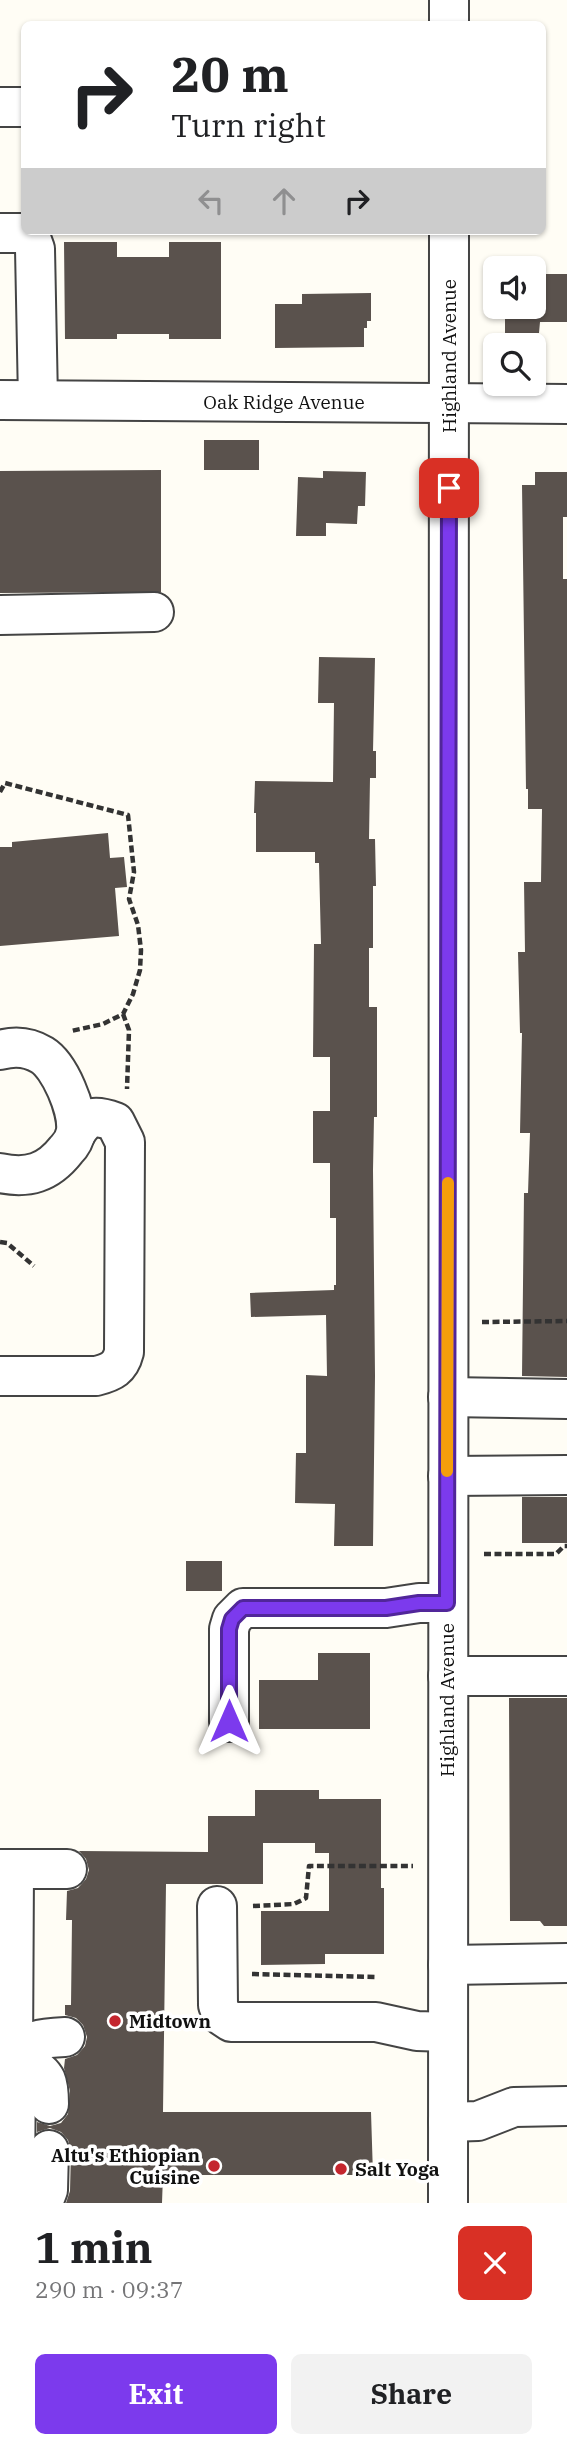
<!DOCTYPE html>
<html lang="en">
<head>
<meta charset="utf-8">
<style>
  body { margin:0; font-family:"IBM Plex Serif",serif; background:#f2f2f2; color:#202124; height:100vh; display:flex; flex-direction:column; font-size:26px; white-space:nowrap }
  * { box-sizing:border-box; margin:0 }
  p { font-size:23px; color:#757577 }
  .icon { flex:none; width:38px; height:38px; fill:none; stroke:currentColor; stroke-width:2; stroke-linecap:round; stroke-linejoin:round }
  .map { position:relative; height:2203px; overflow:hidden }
  .sheet { display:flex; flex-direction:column; background:#fff; flex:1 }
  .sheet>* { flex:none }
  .guide { position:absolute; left:21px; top:21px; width:525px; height:214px; border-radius:10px; box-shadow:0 2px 5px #0004; background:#fff; color:#202124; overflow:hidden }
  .controls { position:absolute; left:483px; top:256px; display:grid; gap:14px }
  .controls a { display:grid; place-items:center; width:63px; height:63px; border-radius:10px; background:#fff; box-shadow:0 2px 5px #0004; font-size:35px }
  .pin { position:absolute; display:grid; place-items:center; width:60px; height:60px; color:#fff; margin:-30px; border-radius:14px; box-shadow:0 4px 10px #0006 }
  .me { position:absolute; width:77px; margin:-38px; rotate:0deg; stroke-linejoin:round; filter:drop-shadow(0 0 5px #0008) }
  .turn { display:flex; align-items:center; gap:24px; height:147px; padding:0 35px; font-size:32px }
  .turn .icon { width:91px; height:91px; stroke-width:2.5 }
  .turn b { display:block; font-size:49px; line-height:60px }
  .lanes { display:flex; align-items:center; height:66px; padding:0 35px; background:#0003; justify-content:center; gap:35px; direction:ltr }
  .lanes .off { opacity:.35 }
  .round { display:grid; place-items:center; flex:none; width:74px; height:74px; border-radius:10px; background:#f2f2f2 }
  .summary { display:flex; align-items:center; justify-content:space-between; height:119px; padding:0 35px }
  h1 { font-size:42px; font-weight:800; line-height:52px }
  .primary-button { display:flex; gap:14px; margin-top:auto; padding:14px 35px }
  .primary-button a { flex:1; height:80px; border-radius:10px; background:#7c3aed; color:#fff; font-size:28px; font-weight:800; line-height:80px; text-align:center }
  .primary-button a+a { background:#f2f2f2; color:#202124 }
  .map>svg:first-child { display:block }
</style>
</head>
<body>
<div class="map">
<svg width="567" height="2203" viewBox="0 0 567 2203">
  <rect width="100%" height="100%" fill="#fffdf5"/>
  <g fill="#5a524d">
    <polygon points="64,242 117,242 117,257 169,257 169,242 221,242 221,339 169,339 169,334 117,334 117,339 65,339"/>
    <polygon points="534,274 567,274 567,322 540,322 539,333 505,333 505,306 534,306"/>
    <polygon points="371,293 371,321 367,321 367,328 364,328 364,347 275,348 275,304 302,304 302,294"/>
    <rect x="204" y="440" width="55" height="30"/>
    <polygon points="161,470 161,592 0,593 0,471"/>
    <polygon points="323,471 366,472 365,506 358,506 357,524 326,523 326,536 296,536 298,477 323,478"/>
    <polygon points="535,472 567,472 567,517 563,517 563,579 567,579 567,1377 522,1376 524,1193 528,1193 530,1133 520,1133 522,1033 520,1033 518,952 525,952 524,882 541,882 542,809 528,809 528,789 526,789 522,485 535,485"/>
    <polygon points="319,657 375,658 373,751 376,751 376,778 370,778 369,839 375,839 376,886 373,886 373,948 369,948 369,1007 377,1007 377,1117 374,1117 373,1170 375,1376 373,1546 334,1546 335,1504 295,1503 296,1453 306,1453 306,1375 327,1376 326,1315 251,1317 250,1293 334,1290 334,1285 336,1285 336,1218 330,1218 330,1163 313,1163 313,1111 330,1111 330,1057 313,1057 314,944 321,944 319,863 315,863 315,852 256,852 256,813 254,813 255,781 333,782 334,703 318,703"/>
    <polygon points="108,833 110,858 124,857 127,887 115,888 119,936 0,946 0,847 12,847 12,842"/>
    <rect x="522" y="1497" width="45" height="46"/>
    <rect x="186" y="1561" width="36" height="30"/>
    <polygon points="318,1653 370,1653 370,1729 259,1729 259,1680 318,1680"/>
    <polygon points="509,1698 567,1698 567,1926 544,1926 540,1921 510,1921"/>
    <polygon points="255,1790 319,1790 319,1799 381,1799 381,1888 384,1888 384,1954 325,1954 325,1964 261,1965 261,1911 329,1911 329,1853 315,1853 315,1843 263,1843 263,1884 166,1884 163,2112 371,2112 373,2175 163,2175 162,2203 66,2203 70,2191 71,2151 68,2140 61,2132 50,2128 37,2132 37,2122 50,2126 61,2123 68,2114 70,2091 64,2068 65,2059 77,2055 85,2046 87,2037 83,2025 76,2018 65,2015 65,2005 71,2005 72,1920 66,1920 67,1891 78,1888 86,1879 89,1870 86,1859 79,1851 208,1852 208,1816 255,1816"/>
  </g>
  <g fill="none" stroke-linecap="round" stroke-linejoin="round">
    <defs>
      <g id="minor">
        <polyline points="449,24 449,0"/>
        <polyline points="0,107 24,107"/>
        <polyline points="0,233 21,233 31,238 35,249 38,400"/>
        <polyline points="0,400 567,404"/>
        <polyline points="0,615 154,612"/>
        <path d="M0 1050C14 1046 29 1047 42 1055 60 1066 78 1110 76 1131 75 1138 71 1145 66 1150 48 1173 28 1179 0 1173"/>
        <path d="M0 1376H96C112 1372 120 1368 124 1352L125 1142 115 1122C96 1115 87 1115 76 1133"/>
        <polyline points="448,1397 567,1399"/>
        <polyline points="448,1476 567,1475"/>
        <polyline points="448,1676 567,1676"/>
        <polyline points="229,1722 229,1629 232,1619 243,1608 386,1608 419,1603 447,1603"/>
        <polyline points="0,1869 14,1869 13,2057 16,2071 15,2179 12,2203"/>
        <polyline points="14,1869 67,1869"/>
        <polyline points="217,1906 218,2005 222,2016 231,2022 376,2022 417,2031 448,2032"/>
        <polyline points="448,1965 567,1963"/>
        <path d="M0 2057C15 2057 39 2066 46 2080 49 2087 49 2097 49 2104"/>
        <path d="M13 2057C33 2039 38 2038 65 2037"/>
        <polyline points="448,2122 478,2121 514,2107 567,2106"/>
        <polyline points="43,2203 48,2190 49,2150"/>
        <polyline points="448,2203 449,231"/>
      </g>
    </defs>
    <use href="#minor" stroke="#444" stroke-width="42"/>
    <g stroke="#333" stroke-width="4.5" stroke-dasharray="7 3.5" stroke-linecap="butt">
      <polyline points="0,792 5,783 128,815 134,872 129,899 138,925 141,950 140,970 133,994 123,1014 103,1024 71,1031"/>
      <polyline points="123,1014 129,1030 127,1089"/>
      <polyline points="0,1242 7,1243 34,1266"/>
      <polyline points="482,1322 567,1321"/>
      <polyline points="484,1554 556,1554 564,1546 567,1546"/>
      <polyline points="253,1906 294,1904 306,1898 309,1866 413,1866"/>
      <polyline points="252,1974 377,1977"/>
    </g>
    <use href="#minor" stroke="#fff" stroke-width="38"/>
  </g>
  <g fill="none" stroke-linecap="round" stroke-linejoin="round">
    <defs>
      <polyline id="route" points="229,1721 229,1629 232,1619 243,1608 386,1608 419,1603 447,1603 449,488"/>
    </defs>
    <use href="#route" stroke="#51269a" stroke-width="18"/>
    <use href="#route" stroke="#7c3aed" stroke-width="12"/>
    <polyline stroke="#f59e0b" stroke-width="12" points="447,1471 448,1183"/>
  </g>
  <g fill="#c4262e" stroke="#fff" stroke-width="2.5">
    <circle cx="115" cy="2021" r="7"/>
    <circle cx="214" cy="2166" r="7"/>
    <circle cx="341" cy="2169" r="7"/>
  </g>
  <g text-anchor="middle" stroke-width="7" stroke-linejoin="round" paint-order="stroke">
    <g font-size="19" fill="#111" stroke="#fff">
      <text transform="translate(449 356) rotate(-90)" y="7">Highland Avenue</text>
      <text x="284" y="409">Oak Ridge Avenue</text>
      <text transform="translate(447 1700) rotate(-90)" y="7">Highland Avenue</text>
    </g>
    <g font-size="19" font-weight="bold" fill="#111" stroke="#fff" text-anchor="start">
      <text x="129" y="2028">Midtown</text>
      <text x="200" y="2162" text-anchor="end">Altu's Ethiopian<tspan x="200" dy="22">Cuisine</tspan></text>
      <text x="355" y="2176">Salt Yoga</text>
    </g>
  </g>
</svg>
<div class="controls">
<a><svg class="icon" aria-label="sound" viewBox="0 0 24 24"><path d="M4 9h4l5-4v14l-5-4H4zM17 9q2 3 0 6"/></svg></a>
<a><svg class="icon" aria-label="search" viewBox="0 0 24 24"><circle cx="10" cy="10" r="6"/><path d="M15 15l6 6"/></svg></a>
</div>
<div class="pin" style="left:449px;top:488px;background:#d93025"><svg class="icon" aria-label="arrive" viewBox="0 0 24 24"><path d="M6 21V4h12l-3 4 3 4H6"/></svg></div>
<svg class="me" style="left:229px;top:1721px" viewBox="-20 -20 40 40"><path d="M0-17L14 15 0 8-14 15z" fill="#7c3aed" stroke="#fff" stroke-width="4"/></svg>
<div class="guide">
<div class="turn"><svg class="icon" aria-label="right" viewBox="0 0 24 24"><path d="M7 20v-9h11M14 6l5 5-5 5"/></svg><div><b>20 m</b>Turn right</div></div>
<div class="lanes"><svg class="icon off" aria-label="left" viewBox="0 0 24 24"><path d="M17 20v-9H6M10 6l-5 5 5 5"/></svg><svg class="icon off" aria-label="ahead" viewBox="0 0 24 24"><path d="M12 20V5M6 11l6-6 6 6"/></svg><svg class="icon" aria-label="right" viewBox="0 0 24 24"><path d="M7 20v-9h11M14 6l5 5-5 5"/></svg></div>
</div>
</div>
<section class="sheet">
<div class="summary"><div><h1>1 min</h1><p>290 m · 09:37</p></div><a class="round" style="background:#d93025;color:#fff"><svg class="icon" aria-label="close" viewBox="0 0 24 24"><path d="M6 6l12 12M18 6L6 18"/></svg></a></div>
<div class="primary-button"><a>Exit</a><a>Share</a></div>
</section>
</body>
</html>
